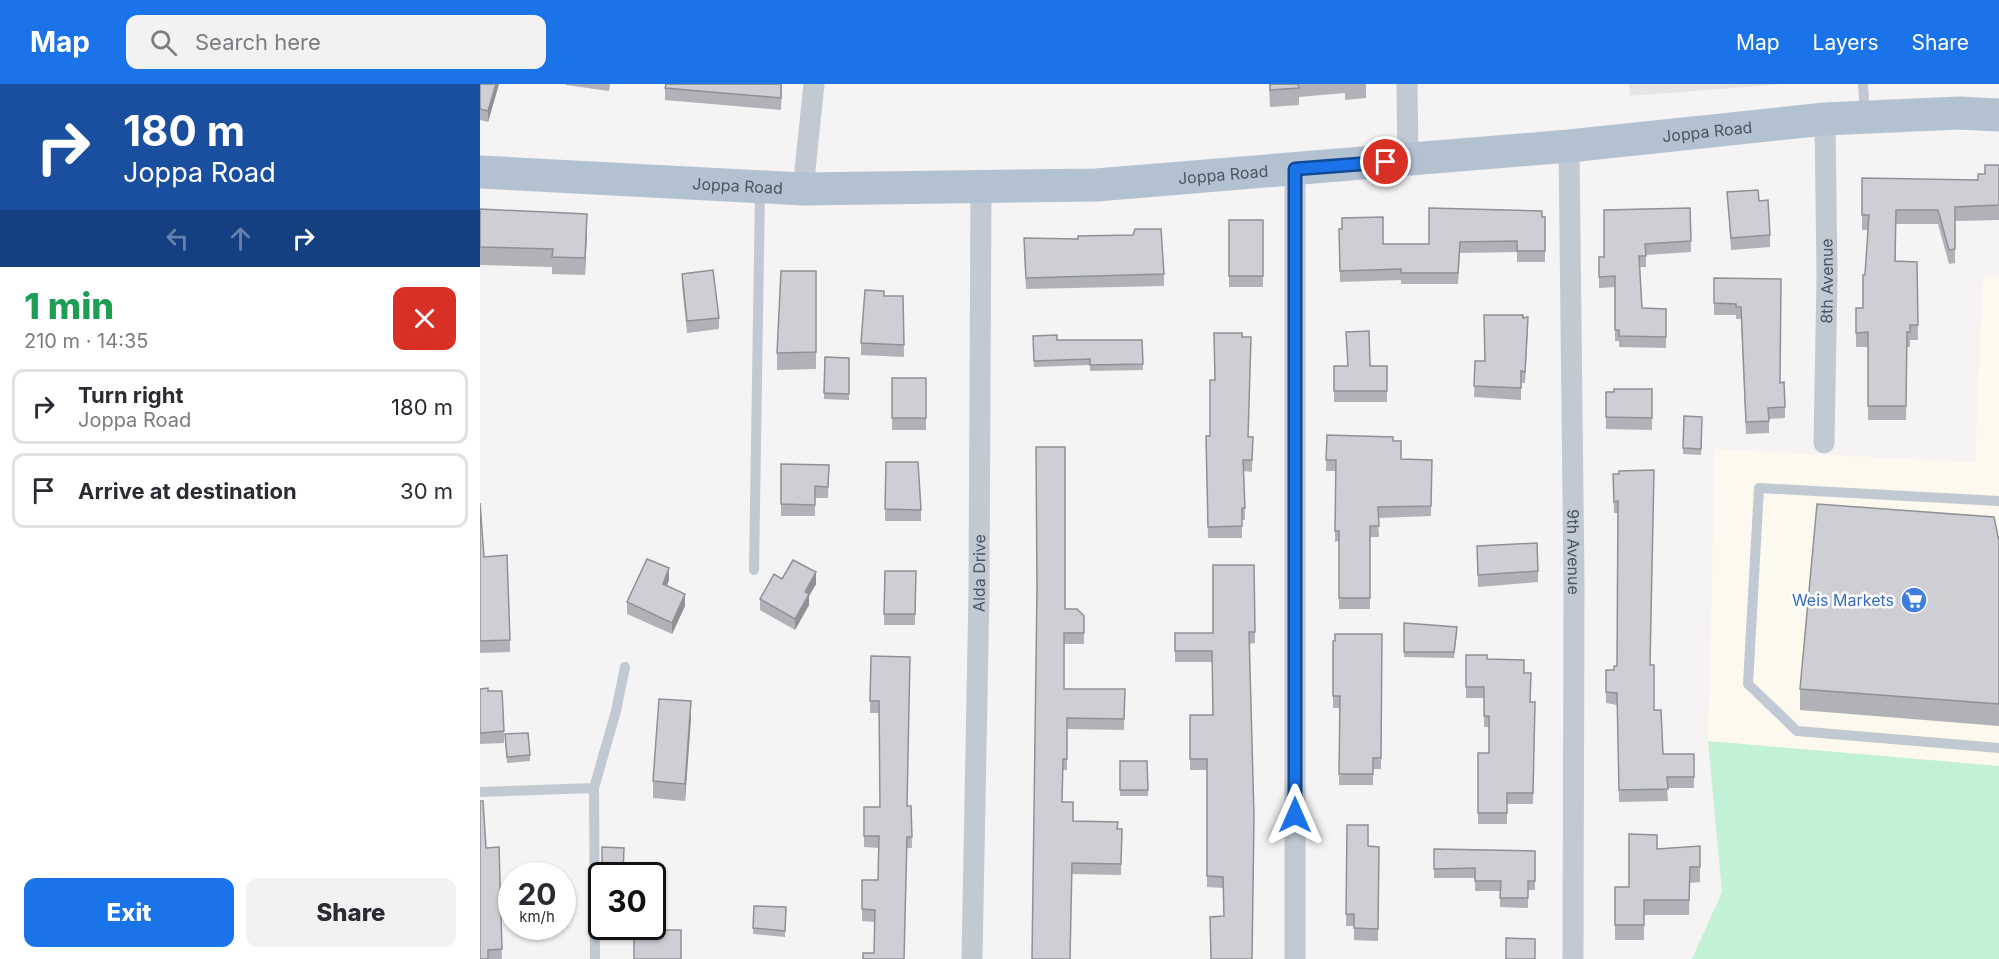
<!DOCTYPE html>
<html lang="en">
<head>
<meta charset="utf-8">
<style>
  body { margin:0; font-family:Inter,sans-serif; background:#f2f2f3; color:#2b2b33; height:100vh; display:flex; flex-direction:column; font-size:22px; white-space:nowrap }
  * { box-sizing:border-box; margin:0 }
  p { font-size:20px; color:#7c7c81 }
  .icon { flex:none; width:33px; height:33px; fill:none; stroke:currentColor; stroke-width:2; stroke-linecap:round; stroke-linejoin:round }
  .map { position:relative; flex:1; overflow:hidden }
  .details { display:flex; flex-direction:column; background:#fff; width:480px }
  .details>* { flex:none }
  .banner { background:#1a4fa0; color:#fff; overflow:hidden }
  .speed { position:absolute; left:18px; top:778px; display:flex; gap:12px; font-size:30px; font-weight:700; text-align:center }
  .speed>* { display:grid; place-content:center; width:78px; height:78px; border-radius:50%; background:#fff; box-shadow:0 2px 4px #0004; line-height:1 }
  .speed small { font-size:15px; font-weight:400 }
  .speed .limit { border:3px solid #111; border-radius:9px; background:#fff; color:#111 }
  .pin { position:absolute; display:grid; place-items:center; width:51px; height:51px; color:#fff; margin:-26px; border:3px solid #fff; border-radius:50%; box-shadow:0 2px 6px #0007 }
  .me { position:absolute; width:66px; margin:-33px; rotate:0deg; stroke-linejoin:round; filter:drop-shadow(0 0 4px #0008) }
  .turn { display:flex; align-items:center; gap:21px; height:126px; padding:0 24px; font-size:27px }
  .turn .icon { width:78px; height:78px; stroke-width:2.5 }
  .turn b { display:block; font-size:42px; line-height:51px }
  .lanes { display:flex; align-items:center; height:57px; padding:0 24px; background:#0003; justify-content:center; gap:30px; direction:ltr }
  .lanes .off { opacity:.35 }
  .round { display:grid; place-items:center; flex:none; width:63px; height:63px; border-radius:12px; background:#f2f2f3 }
  .overview { display:flex; align-items:center; justify-content:space-between; height:102px; padding:0 24px }
  h1 { font-size:36px; font-weight:800; line-height:45px; color:#1e9e55 }
  .button { display:flex; gap:12px; margin-top:auto; padding:12px 24px }
  .button a { flex:1; height:69px; border-radius:12px; background:#1a73e8; color:#fff; font-size:24px; font-weight:800; line-height:69px; text-align:center }
  .button a+a { background:#f2f2f3; color:#2b2b33 }
  ul { padding:0; list-style:none }
  li { display:flex; align-items:center; gap:18px; height:75px; margin:0 12px 9px; padding:0 12px; border:3px solid #e1e1e2; border-radius:12px }
  li div { flex:1 }
  li b { display:block; font-size:22px }
  li em { font-style:normal }
  header { display:flex; align-items:center; gap:36px; box-sizing:border-box; height:84px; padding:0 30px; background:#1a73e8; color:#fff }
  header strong { font-size:28px }
  nav { display:flex; gap:33px; margin-inline-start:auto; font-size:21px }
  .search { width:420px; height:54px; background:#f2f2f3; display:flex; align-items:center; gap:15px; box-sizing:border-box; padding:0 21px; border-radius:12px; color:#7c7c81; font-size:22px }
  main { display:flex; flex:1; min-height:0 }
  .map>svg:first-child { display:block }
</style>
</head>
<body>
<header>
<strong>Map</strong>
<div class="search"><svg class="icon" aria-label="search" viewBox="0 0 24 24"><circle cx="10" cy="10" r="6"/><path d="M15 15l6 6"/></svg>Search here</div>
<nav><a>Map</a><a>Layers</a><a>Share</a></nav>
</header>
<main>
<section class="details">
<div class="banner">
<div class="turn"><svg class="icon" aria-label="right" viewBox="0 0 24 24"><path d="M7 20v-9h11M14 6l5 5-5 5"/></svg><div><b>180 m</b>Joppa Road</div></div>
<div class="lanes"><svg class="icon off" aria-label="left" viewBox="0 0 24 24"><path d="M17 20v-9H6M10 6l-5 5 5 5"/></svg><svg class="icon off" aria-label="ahead" viewBox="0 0 24 24"><path d="M12 20V5M6 11l6-6 6 6"/></svg><svg class="icon" aria-label="right" viewBox="0 0 24 24"><path d="M7 20v-9h11M14 6l5 5-5 5"/></svg></div>
</div>
<div class="overview"><div><h1>1 min</h1><p>210 m · 14:35</p></div><a class="round" style="background:#d93025;color:#fff"><svg class="icon" aria-label="close" viewBox="0 0 24 24"><path d="M6 6l12 12M18 6L6 18"/></svg></a></div>
<ul>
<li><svg class="icon" aria-label="right" viewBox="0 0 24 24"><path d="M7 20v-9h11M14 6l5 5-5 5"/></svg><div><b>Turn right</b><p>Joppa Road</p></div><em>180 m</em></li>
<li><svg class="icon" aria-label="arrive" viewBox="0 0 24 24"><path d="M6 21V4h12l-3 4 3 4H6"/></svg><div><b>Arrive at destination</b></div><em>30 m</em></li>
</ul>
<div class="button"><a>Exit</a><a>Share</a></div>
</section>
<div class="map">
<svg width="1519" height="875" viewBox="0 0 1519 875">
  <rect width="100%" height="100%" fill="#f5f3f3"/>
  <polygon fill="#fdf9ef" points="1503,192 1519,193 1519,682 1228,657 1235,365 1495,378"/>
  <polygon fill="#e6e4e5" points="1149,0 1302,0 1150,12"/>
  <polygon fill="#c3f1d5" points="1228,657 1519,682 1519,875 1212,875 1242,808"/>
  <g fill="none" stroke-linecap="round" stroke-linejoin="round">
    <g stroke="#c1cad2" stroke-width="10">
      <polyline points="1383,0 1385,29"/>
      <polyline points="1519,417 1279,404 1268,600 1317,647 1519,664"/>
      <polyline points="274,486 280,106"/>
      <polyline points="114,704 115,875"/>
      <polyline points="0,708 114,704 136,627 145,583"/>
    </g>
    <g stroke="#c1cad2" stroke-width="21">
      <polyline points="927,0 928,76"/>
      <path id="s1" d="M1089 62 1094 500 1093 875"/>
      <polyline points="323,105 334,0"/>
      <path id="s2" d="M1344 359 1347 193 1345 35"/>
      <path id="s3" d="M492 875 499 506 501 104"/>
      <polyline points="815,875 815,85"/>
    </g>
    <path stroke="#b3c2d1" stroke-width="33" id="s4" d="M0 88 323 105 616 101 1089 62 1345 35 1479 29 1519 31"/>
  </g>
  <g fill="#b0b2b7">
    <polygon points="0,0 19,0 8,38 0,36"/>
    <polygon points="86,0 130,0 129,7 86,1"/>
    <polygon points="302,0 301,26 185,16 185,4"/>
    <polygon points="789,0 886,0 886,14 865,16 865,9 819,13 819,21 790,23"/>
    <polygon points="1519,81 1519,136 1475,137 1475,179 1469,180 1458,140 1416,140 1416,177 1437,178 1438,256 1430,256 1430,263 1427,263 1426,336 1388,336 1388,263 1376,263 1376,224 1383,224 1388,146 1382,146 1382,94 1498,96"/>
    <polygon points="1247,108 1279,117 1290,151 1290,163 1251,166"/>
    <polygon points="1210,124 1211,168 1166,171 1166,183 1159,183 1162,224 1186,225 1186,264 1139,263 1139,257 1135,257 1135,203 1119,204 1119,173 1124,173"/>
    <polygon points="0,125 107,147 105,191 72,190 72,183 0,181"/>
    <polygon points="1062,133 1065,133 1065,178 1037,178 1037,168 980,169 978,200 921,200 921,196 860,198 859,145 903,160 949,160"/>
    <rect x="749" y="136" width="34" height="67"/>
    <polygon points="544,166 684,190 684,202 546,205"/>
    <polygon points="336,187 336,285 297,286 297,269"/>
    <polygon points="202,190 239,234 239,245 207,249 202,201"/>
    <polygon points="1234,194 1301,195 1300,299 1305,323 1305,334 1289,335 1289,349 1266,350 1261,235 1256,235 1256,231 1234,231"/>
    <polygon points="404,212 423,212 424,273 381,271 381,259"/>
    <polygon points="1043,234 1048,245 1045,299 1041,299 1041,316 994,313 995,277 1004,277"/>
    <polygon points="553,252 577,256 662,256 663,286 610,287 610,281 554,283"/>
    <polygon points="369,274 369,316 344,315 344,309"/>
    <rect x="854" y="282" width="53" height="36"/>
    <rect x="412" y="294" width="34" height="52"/>
    <polygon points="1172,305 1172,346 1126,345 1126,308"/>
    <polygon points="1204,332 1222,333 1221,371 1203,370"/>
    <polygon points="847,351 913,357 921,375 952,376 951,432 898,434 899,453 890,453 890,525 859,525 859,457 855,458 856,387 846,387"/>
    <polygon points="726,352 773,353 772,388 764,387 765,436 762,436 762,454 728,454"/>
    <polygon points="406,378 441,426 441,437 405,437"/>
    <polygon points="301,380 349,381 348,414 335,414 335,432 301,432"/>
    <polygon points="1133,390 1170,581 1174,626 1183,670 1214,670 1214,704 1187,704 1188,717 1139,718 1137,621 1126,619 1126,586 1134,586 1137,582 1138,429 1134,429"/>
    <polygon points="0,419 4,473 30,556 30,568 0,569"/>
    <polygon points="1519,457 1519,642 1320,626 1320,605"/>
    <polygon points="997,462 1058,487 1058,498 998,503"/>
    <polygon points="774,481 775,559 769,560 743,832 743,804 727,803 727,686 710,686 710,631 733,631 732,578 695,578 695,549 733,549"/>
    <polygon points="405,487 436,487 435,541 404,541"/>
    <polygon points="302,495 336,500 329,512 329,521 315,546 280,526 280,515"/>
    <polygon points="189,496 187,502 205,522 192,550 147,530 147,518"/>
    <polygon points="585,525 604,532 604,560 584,560 584,605 645,605 644,646 587,645 587,686 583,686 582,718 593,737 642,745 641,791 592,790 552,875"/>
    <polygon points="924,539 977,549 974,574 924,573"/>
    <polygon points="902,550 901,685 893,685 893,701 859,701 860,624 853,624 853,557"/>
    <polygon points="986,571 1007,575 1044,589 1051,618 1055,618 1053,720 1027,720 1027,740 998,740 998,669 1009,669 1009,643 1004,643 1004,614 986,614"/>
    <polygon points="391,572 427,722 431,722 432,764 427,764 394,869 395,838 382,837 382,796 398,796 399,764 384,763 384,723 400,723 399,629 390,629"/>
    <polygon points="0,605 8,607 24,647 24,659 0,660"/>
    <polygon points="211,634 205,717 173,714 173,697"/>
    <polygon points="25,656 50,671 50,677 27,679"/>
    <polygon points="640,677 667,677 668,712 640,712"/>
    <polygon points="867,741 888,762 899,763 898,857 874,856 874,842 866,842"/>
    <polygon points="1220,762 1220,798 1210,799 1209,831 1164,831 1164,856 1135,856 1135,803 1149,803 1177,765"/>
    <polygon points="19,763 22,875 0,875 6,764"/>
    <polygon points="122,763 144,764 143,792 122,792"/>
    <polygon points="954,765 1055,767 1055,806 1048,806 1048,824 1020,823 1020,807 995,807 995,794 954,794"/>
    <polygon points="274,822 306,823 305,853 273,850"/>
  </g>
  <g fill="#909195">
    <polygon points="16,0 19,0 8,38 8,27"/>
    <polygon points="107,130 107,147 105,191 105,174"/>
    <polygon points="189,484 189,496 183,511 183,500"/>
    <polygon points="336,488 336,500 329,512 329,521 315,546 315,535 325,508"/>
    <polygon points="205,510 205,522 192,550 192,539"/>
    <polygon points="211,617 211,634 205,717 205,700"/>
  </g>
  <g fill="#cdcfd5" stroke="#909195" stroke-width="1.5">
    <polygon points="0,0 16,0 8,27 0,25"/>
    <polygon points="186,0 301,0 301,14 185,4"/>
    <polygon points="790,0 818,0 819,4 790,6"/>
    <polygon points="1505,81 1519,81 1519,121 1475,123 1475,165 1469,166 1458,126 1416,126 1415,177 1437,178 1438,241 1430,241 1430,248 1427,248 1426,322 1388,322 1388,248 1376,249 1376,224 1383,224 1383,191 1385,191 1389,131 1382,131 1382,94 1498,96 1498,90 1505,90"/>
    <polygon points="1278,106 1279,117 1288,116 1290,151 1251,154 1247,108"/>
    <polygon points="949,124 1062,127 1062,133 1065,133 1065,167 1037,167 1037,157 980,158 978,189 921,189 921,185 860,187 859,145 862,145 862,134 903,133 903,160 949,160"/>
    <polygon points="1210,124 1211,157 1165,160 1166,172 1159,172 1162,224 1186,225 1186,253 1139,252 1139,246 1135,246 1135,192 1119,193 1119,173 1124,173 1124,126"/>
    <polygon points="0,125 107,130 105,174 72,173 73,165 0,163"/>
    <rect x="749" y="136" width="34" height="56"/>
    <polygon points="655,145 681,145 684,190 546,194 544,154 598,155 598,152 653,151"/>
    <polygon points="233,186 239,234 207,237 202,190"/>
    <polygon points="301,187 336,187 336,268 297,269"/>
    <polygon points="1234,194 1301,195 1300,299 1304,298 1305,323 1288,324 1289,337 1266,338 1261,223 1256,223 1256,220 1234,219"/>
    <polygon points="385,206 404,207 404,212 423,212 424,261 381,259"/>
    <polygon points="1004,231 1043,231 1043,234 1048,233 1045,288 1041,287 1041,304 994,302 995,277 1005,277"/>
    <polygon points="889,247 890,282 907,282 907,307 854,307 854,282 868,282 866,248"/>
    <polygon points="734,249 762,249 762,253 771,253 768,353 773,353 772,376 763,376 765,424 762,424 762,442 728,443 726,352 730,352 730,296 735,296"/>
    <polygon points="577,251 577,256 662,256 663,280 610,281 610,275 554,277 553,252"/>
    <polygon points="345,273 369,274 369,310 344,309"/>
    <rect x="412" y="294" width="34" height="40"/>
    <polygon points="1134,305 1172,305 1172,334 1126,333 1126,308 1134,308"/>
    <polygon points="1204,332 1222,333 1221,365 1203,364"/>
    <polygon points="847,351 913,353 913,357 921,357 921,375 952,376 951,422 898,423 899,442 890,442 890,514 859,514 859,447 855,447 856,376 846,376"/>
    <polygon points="556,363 585,363 585,525 597,525 604,532 604,549 584,549 584,605 645,605 644,635 587,634 587,675 583,675 582,718 593,718 593,737 638,738 637,745 642,745 641,780 592,779 590,875 552,875 557,504"/>
    <polygon points="406,378 438,378 441,426 405,425"/>
    <polygon points="301,380 349,381 348,403 335,402 335,421 301,420"/>
    <polygon points="1174,386 1170,581 1174,581 1174,626 1181,626 1183,670 1214,670 1214,693 1187,693 1188,705 1139,706 1137,609 1126,608 1126,586 1134,586 1134,582 1137,582 1138,417 1134,418 1133,390 1139,390 1139,387"/>
    <polygon points="0,419 4,473 27,471 30,556 0,557"/>
    <polygon points="1337,420 1514,433 1519,457 1519,620 1320,605"/>
    <polygon points="1057,459 1058,487 998,491 997,462"/>
    <polygon points="167,475 189,484 183,500 205,510 192,539 147,518"/>
    <polygon points="313,476 336,488 325,508 329,510 315,535 280,515 294,490 302,495"/>
    <polygon points="733,481 774,481 775,548 769,548 774,732 772,875 731,875 730,833 744,832 743,793 727,792 727,675 710,675 710,631 733,631 732,567 695,567 695,549 733,549"/>
    <polygon points="405,487 436,487 435,530 404,530"/>
    <polygon points="924,539 977,543 974,568 924,568"/>
    <polygon points="855,550 902,550 901,674 893,674 893,690 859,690 860,612 853,612 853,557 855,557"/>
    <polygon points="986,571 1007,571 1007,575 1044,576 1044,589 1051,589 1050,618 1055,618 1053,709 1027,709 1027,729 998,729 998,669 1009,669 1009,632 1004,632 1004,603 986,603"/>
    <polygon points="391,572 430,573 427,722 431,722 432,753 427,753 424,875 383,875 383,869 394,869 395,826 382,825 382,796 398,796 399,752 384,752 384,723 400,723 399,617 390,617"/>
    <polygon points="8,604 8,607 22,607 24,647 0,649 0,605"/>
    <polygon points="179,615 211,617 205,700 173,697"/>
    <polygon points="48,649 50,671 27,673 25,650"/>
    <polygon points="640,677 667,677 668,706 640,706"/>
    <polygon points="0,717 3,717 6,764 19,763 22,865 8,866 8,875 0,875"/>
    <polygon points="867,741 888,741 888,762 899,763 898,845 874,844 874,830 866,830"/>
    <polygon points="1149,750 1177,751 1177,765 1220,762 1220,783 1210,783 1209,816 1164,816 1164,841 1135,841 1135,803 1149,803"/>
    <polygon points="122,763 144,764 143,789 122,788"/>
    <polygon points="954,765 1055,767 1055,797 1048,797 1048,814 1020,814 1021,797 995,797 995,784 954,785"/>
    <polygon points="274,822 306,823 305,847 273,844"/>
    <rect x="154" y="846" width="47" height="29"/>
    <polygon points="1026,854 1055,855 1055,875 1026,875"/>
  </g>
  <g fill="none" stroke-linecap="round" stroke-linejoin="round">
    <defs>
      <polyline id="route" points="815,731 815,85 906,78"/>
    </defs>
    <use href="#route" stroke="#114b97" stroke-width="15"/>
    <use href="#route" stroke="#1a73e8" stroke-width="10"/>
  </g>
  <defs>
    <symbol id="supermarket-disc" viewBox="-11 -11 22 22"><circle r="9.5" fill="#3f7fe0" stroke="#fff"/><path d="M-6-5.5h2.5l.6 2H6L4.5 2H-2.5L-4.4-4H-6ZM-1.5 3.2a1.3 1.3 0 1 0 .1 0ZM3 3.2a1.3 1.3 0 1 0 .1 0Z" fill="#fff"/></symbol>
  </defs>
  <g fill-rule="evenodd">
    <use href="#supermarket-disc" x="1419" y="501" width="30" height="30"/>
  </g>
  <g text-anchor="middle" stroke-width="5" stroke-linejoin="round" paint-order="stroke">
    <g font-size="16" fill="#4a5661" stroke="#fff">
      <text dy="6" stroke="none"><textPath href="#s4" startOffset="1230">Joppa Road</textPath></text>
      <text dy="6" stroke="none"><textPath href="#s4" startOffset="744">Joppa Road</textPath></text>
      <text dy="6" stroke="none"><textPath href="#s4" startOffset="258">Joppa Road</textPath></text>
      <text dy="6" stroke="none"><textPath href="#s2" startOffset="162">8th Avenue</textPath></text>
      <text dy="6" stroke="none"><textPath href="#s1" startOffset="406">9th Avenue</textPath></text>
      <text dy="6" stroke="none"><textPath href="#s3" startOffset="386">Alda Drive</textPath></text>
    </g>
    <g font-size="16" fill="#366cbe" stroke="#fff" text-anchor="end">
      <text x="1414" y="522">Weis Markets</text>
    </g>
  </g>
</svg>
<div class="speed"><div>20<small>km/h</small></div><div class="limit">30</div></div>
<div class="pin" style="left:906px;top:78px;background:#d93025"><svg class="icon" aria-label="arrive" viewBox="0 0 24 24"><path d="M6 21V4h12l-3 4 3 4H6"/></svg></div>
<svg class="me" style="left:815px;top:731px" viewBox="-20 -20 40 40"><path d="M0-17L14 15 0 8-14 15z" fill="#1a73e8" stroke="#fff" stroke-width="4"/></svg>
</div>
</main>
</body>
</html>
